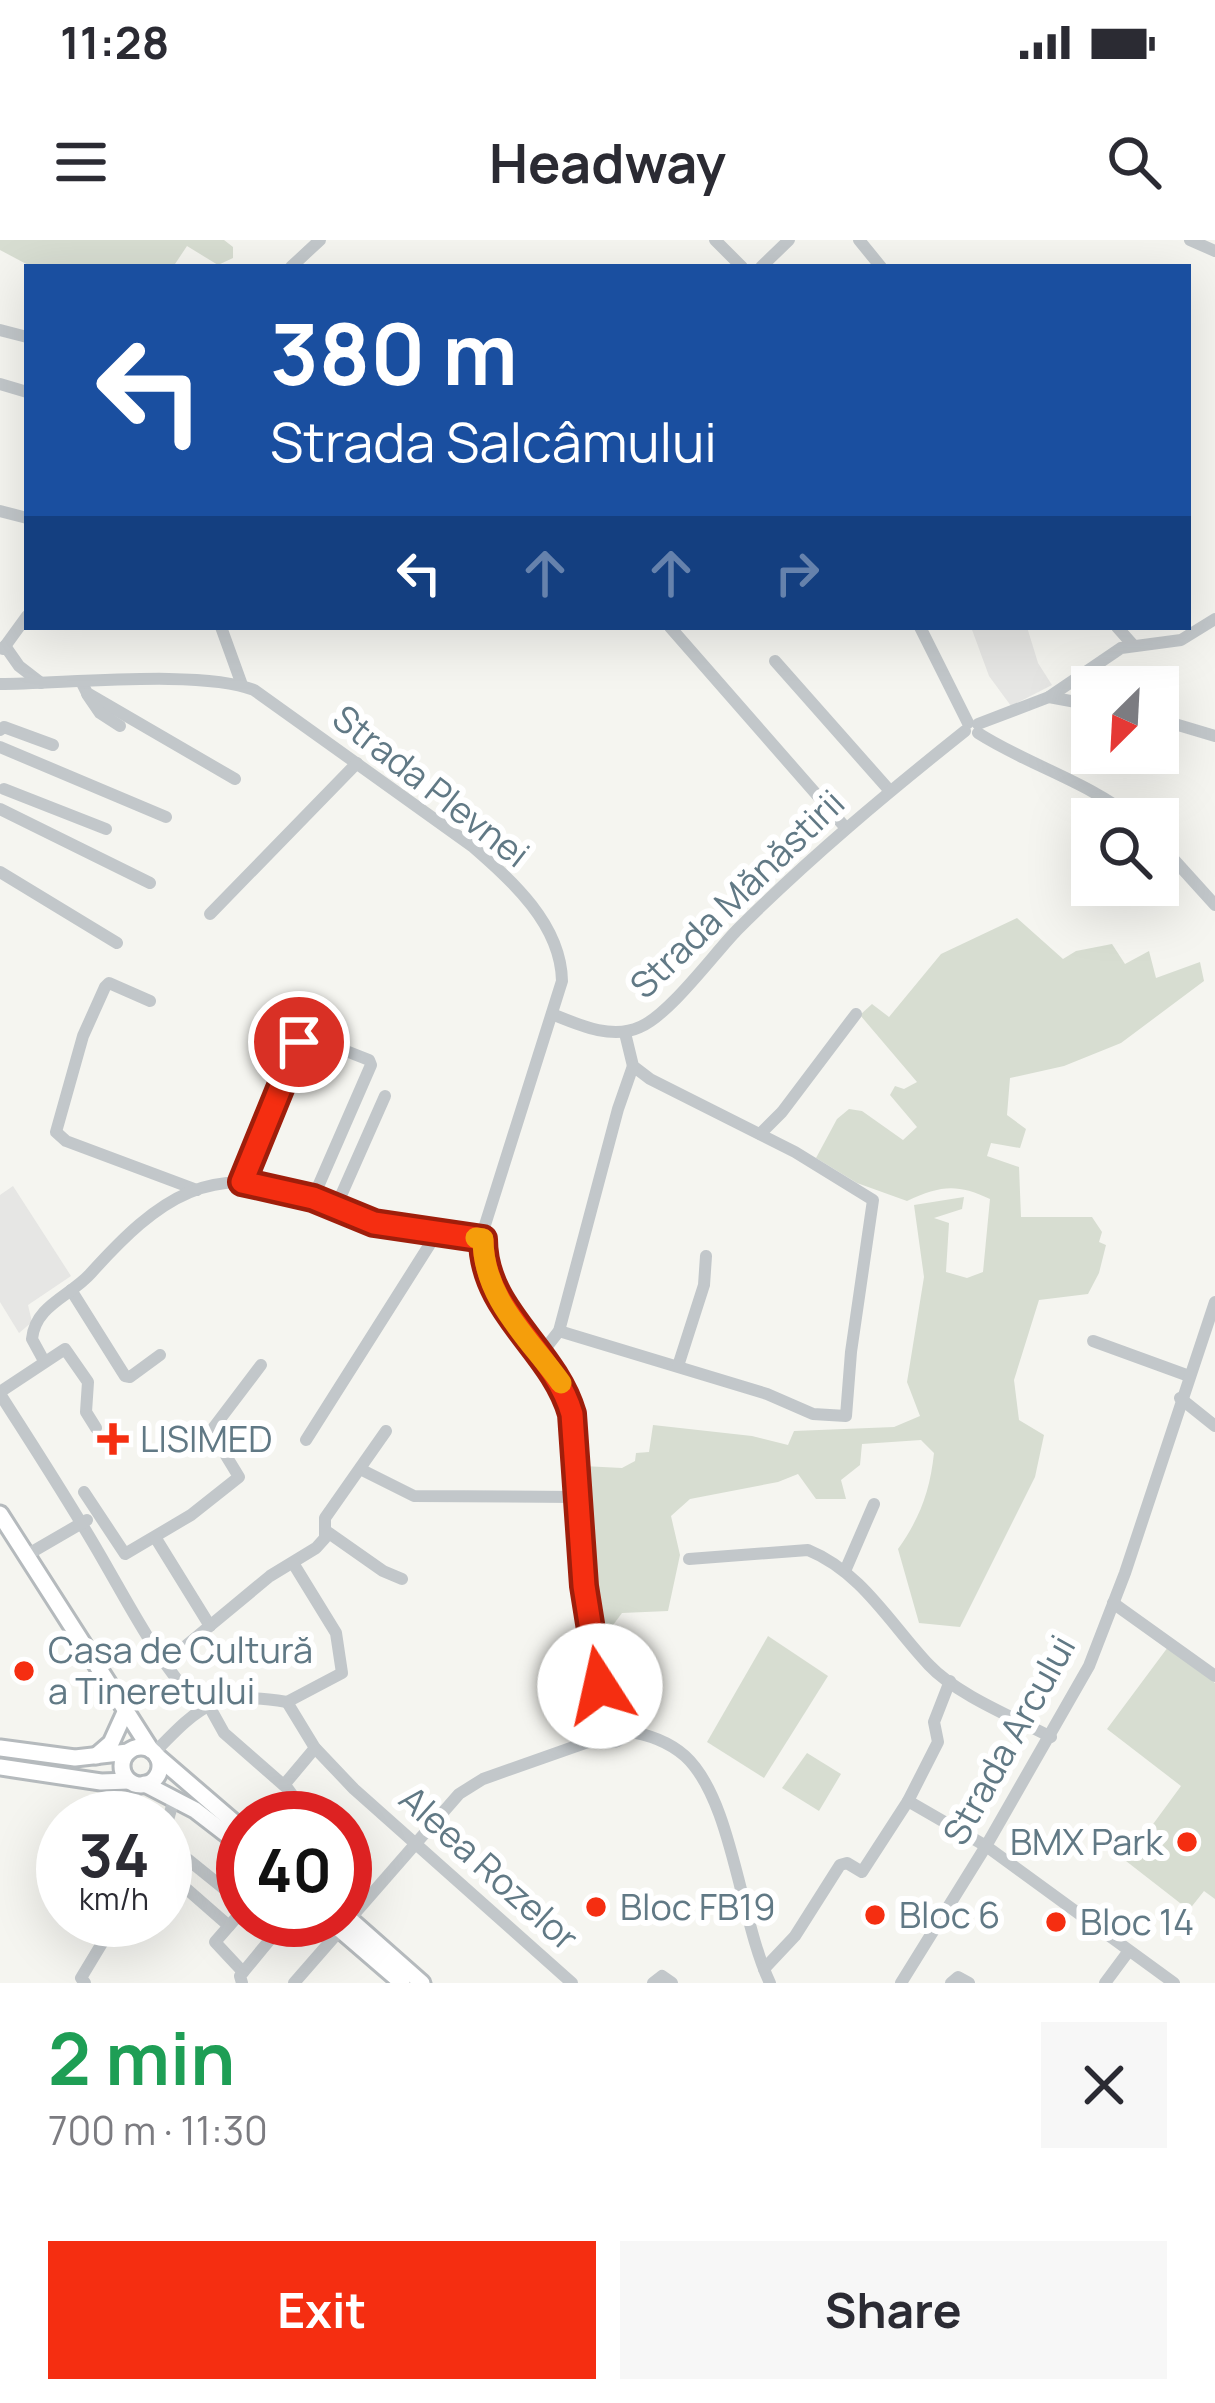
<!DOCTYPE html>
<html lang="en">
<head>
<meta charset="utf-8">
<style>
  body { margin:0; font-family:Manrope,sans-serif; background:#f7f7f7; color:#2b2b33; height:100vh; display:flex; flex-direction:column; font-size:45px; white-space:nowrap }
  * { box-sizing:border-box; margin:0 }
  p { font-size:39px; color:#7c7c81 }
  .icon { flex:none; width:66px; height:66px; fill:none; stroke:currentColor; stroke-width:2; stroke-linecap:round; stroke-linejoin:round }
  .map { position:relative; height:1743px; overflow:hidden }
  .details { display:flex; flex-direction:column; background:#fff; flex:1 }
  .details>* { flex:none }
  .banner { position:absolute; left:24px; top:24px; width:1167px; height:366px; border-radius:0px; box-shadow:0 12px 48px #0002; background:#1a4fa0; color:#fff; overflow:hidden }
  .needle { width:78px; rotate:204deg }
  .fabs { position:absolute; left:1071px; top:426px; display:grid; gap:24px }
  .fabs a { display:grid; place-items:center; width:108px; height:108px; border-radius:0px; background:#fff; box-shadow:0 12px 48px #0002; font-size:60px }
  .speed { position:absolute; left:36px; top:1551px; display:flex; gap:24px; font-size:60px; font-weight:700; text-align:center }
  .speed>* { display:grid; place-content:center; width:156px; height:156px; border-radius:50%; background:#fff; box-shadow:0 12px 48px #0002; line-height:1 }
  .speed small { font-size:30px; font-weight:400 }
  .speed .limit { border:18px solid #d22; background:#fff; color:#111 }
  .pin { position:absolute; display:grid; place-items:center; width:102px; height:102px; color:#fff; margin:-51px; border:6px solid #fff; border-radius:50%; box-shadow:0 3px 12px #0007 }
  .me { position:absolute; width:132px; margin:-66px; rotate:350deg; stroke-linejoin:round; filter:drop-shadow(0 0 9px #0008) }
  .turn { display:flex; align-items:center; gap:42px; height:252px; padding:0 48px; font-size:54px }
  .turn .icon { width:156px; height:156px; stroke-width:2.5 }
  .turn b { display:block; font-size:84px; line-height:102px }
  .lanes { display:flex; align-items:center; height:114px; padding:0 48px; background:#0003; justify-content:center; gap:60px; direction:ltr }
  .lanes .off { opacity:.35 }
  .round { display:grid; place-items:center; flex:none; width:126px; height:126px; border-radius:0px; background:#f7f7f7 }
  .overview { display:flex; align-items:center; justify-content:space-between; height:204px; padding:0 48px }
  h1 { font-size:72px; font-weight:700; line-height:90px; color:#1e9e55 }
  .cta { display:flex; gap:24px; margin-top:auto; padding:24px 48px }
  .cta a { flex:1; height:138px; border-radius:0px; background:#f52e11; color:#fff; font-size:48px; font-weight:700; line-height:138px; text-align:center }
  .cta a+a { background:#f7f7f7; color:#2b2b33 }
  .status { display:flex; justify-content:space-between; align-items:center; height:84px; padding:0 60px; background:#fff; direction:ltr }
  .status svg { height:33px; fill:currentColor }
  header { display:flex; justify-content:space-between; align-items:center; height:156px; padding:0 48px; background:#fff; font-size:54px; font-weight:700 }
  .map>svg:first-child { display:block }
</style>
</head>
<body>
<div class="status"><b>11:28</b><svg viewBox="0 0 49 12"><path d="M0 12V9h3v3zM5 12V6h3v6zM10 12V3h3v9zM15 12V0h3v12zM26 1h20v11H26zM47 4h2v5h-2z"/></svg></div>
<header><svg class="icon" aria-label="menu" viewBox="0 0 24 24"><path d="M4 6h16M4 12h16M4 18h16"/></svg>Headway<svg class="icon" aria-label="search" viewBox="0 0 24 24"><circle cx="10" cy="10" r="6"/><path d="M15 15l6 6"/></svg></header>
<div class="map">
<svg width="1215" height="1743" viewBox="0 0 1215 1743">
  <rect width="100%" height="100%" fill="#f5f5f0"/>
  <g fill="#e6e6e4">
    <polygon points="971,387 1027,387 1038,423 1052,445 1011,466 989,436"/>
    <polygon points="13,946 71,1036 28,1065 32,1082 19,1093 0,1062 0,955"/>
  </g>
  <g fill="#d7ddd1">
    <polygon points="0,0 224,0 233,7 233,18 218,25 187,6 173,27 32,27 0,10"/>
    <path d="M1017 678 1063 719 1076 711 1112 704 1125 724 1149 711 1156 738 1200 722 1204 741 1121 803 1064 826 1010 838 1007 875 1026 889 1020 908 991 903 987 916 1019 927 1021 977H1092L1102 992 1099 1002 1106 1005 1099 1033 1088 1054 1039 1060 1014 1140 1019 1180 1044 1195 1035 1237 960 1387 919 1383 898 1309C920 1278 930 1251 934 1213L921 1200 862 1204 860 1225 841 1240 846 1259H816L798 1234 778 1242 690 1259 671 1276 680 1315 668 1371 622 1373 613 1385 603 1386 592 1343 583 1226 622 1228 635 1221 636 1213 649 1212 653 1185 752 1196 788 1205 794 1191 894 1187 920 1176 907 1142 924 1037 914 965 964 957 962 969 934 978 949 983 946 1032 967 1038 983 1032 990 959C956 943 940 946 907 961L857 943 816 918 837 879 849 869 862 871 903 900 917 887 890 855 895 846 904 849 917 842 860 775 872 764 889 777 941 714Z"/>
    <polygon points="768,1396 828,1436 764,1538 707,1502"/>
    <polygon points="635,1397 635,1406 653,1417 644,1433 657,1441 650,1458 637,1474 616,1461 604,1399 612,1399 614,1405 608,1408 618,1456 634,1457 638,1452 623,1399"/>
    <polygon points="1168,1407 1215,1443 1215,1659 1204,1651 1189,1670 1126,1621 1181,1546 1107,1489"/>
    <polygon points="807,1513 841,1534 819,1571 782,1548"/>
  </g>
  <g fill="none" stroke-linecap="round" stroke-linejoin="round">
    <defs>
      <g id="major">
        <polyline points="0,1274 151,1510"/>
        <circle cx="141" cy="1526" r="19"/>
        <polyline points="0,1508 75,1518 128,1512"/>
        <polyline points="96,1516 111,1503 126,1470"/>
        <polyline points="157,1516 243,1590"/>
        <polyline points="0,1527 101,1542 129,1541"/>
        <polyline points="145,1544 195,1570 243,1607"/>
        <polyline points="345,1675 422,1743"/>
        <polyline points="329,1680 402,1743"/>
      </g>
    </defs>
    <use href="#major" stroke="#b5babd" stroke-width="21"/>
    <g stroke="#c2c7ca" stroke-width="12">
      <polyline points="715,0 742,27"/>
      <polyline points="859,0 881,27"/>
      <polyline points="1190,0 1215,11"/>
      <polyline points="291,27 320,0"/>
      <polyline points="761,27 789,0"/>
      <polyline points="0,90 27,97"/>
      <polyline points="0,144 27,152"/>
      <polyline points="0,271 27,278"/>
      <polyline points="221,387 242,445"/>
      <polyline points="670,387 845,587"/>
      <polyline points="920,387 968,483"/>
      <polyline points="1117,387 1133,405"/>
      <polyline points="5,406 19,426 41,443"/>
      <polyline points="3,409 27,376"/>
      <polyline points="775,421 890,551"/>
      <polyline points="82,443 87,453 235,539"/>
      <path d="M0 444C63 444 201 429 254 450L472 606C512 641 561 684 562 741L485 985C472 1065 551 1104 572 1174L584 1346 607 1477"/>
      <polyline points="87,454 100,473 120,486"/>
      <polyline points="1049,457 1092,465"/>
      <polyline points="1158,479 1215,496"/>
      <polyline points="978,484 1049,457 1121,408 1181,400 1215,379"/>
      <polyline points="0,490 4,487 53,505"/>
      <path d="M978 493C1028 525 1087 541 1134 579"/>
      <polyline points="0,507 166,577"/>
      <polyline points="4,549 106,589"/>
      <polyline points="0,569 150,643"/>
      <polyline points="1158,602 1215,665"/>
      <polyline points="0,632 117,703"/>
      <polyline points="210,674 357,523"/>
      <polyline points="150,761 109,743 105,747 83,796 56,892 66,901 197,950"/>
      <path d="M552 774C579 785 612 800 640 787 669 775 713 715 737 690 809 618 886 554 965 491"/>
      <polyline points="760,894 782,872 856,774"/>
      <polyline points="243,942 301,798 308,796 369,820 371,825 313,958"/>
      <polyline points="335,969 385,856"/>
      <polyline points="71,1050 125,1136 130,1137 160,1115"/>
      <polyline points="559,1091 767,1154 813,1174 846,1176 851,1112 873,960 795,912 650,839 633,826 625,793"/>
      <polyline points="1093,1101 1189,1136"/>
      <polyline points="541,1114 559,1091 618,869 633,826"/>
      <path d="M44 1121 32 1099C35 1065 71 1056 91 1033 158 959 211 917 315 959 332 965 347 975 365 981 403 992 444 992 483 999"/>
      <polyline points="678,1126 704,1045 706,1016"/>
      <polyline points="0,1152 65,1109 88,1142 86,1172 96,1188"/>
      <path d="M0 1154C35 1209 71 1264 103 1320 133 1372 159 1423 200 1467"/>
      <polyline points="1180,1158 1215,1186"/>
      <polyline points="306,1200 437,993"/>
      <polyline points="360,1229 414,1256 577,1257"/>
      <polyline points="84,1252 125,1314 191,1275 239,1237 211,1191 261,1125"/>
      <polyline points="326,1291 383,1331 402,1339"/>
      <polyline points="155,1297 210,1386"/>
      <polyline points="25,1316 87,1280"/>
      <path d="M689 1319 808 1310C862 1332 891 1385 929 1425 957 1455 1015 1478 1051 1497"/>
      <polyline points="845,1331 874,1264"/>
      <polyline points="1113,1363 1215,1436"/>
      <polyline points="165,1423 270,1336 316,1308 325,1298 325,1278 386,1191"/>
      <polyline points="287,1462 315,1508 354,1549 572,1743"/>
      <polyline points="287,1462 342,1433 336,1393 293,1323"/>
      <polyline points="209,1466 224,1493 288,1549 309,1578"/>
      <circle cx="612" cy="1489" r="13"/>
      <path d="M625 1491C647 1494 668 1501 685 1516 733 1560 740 1681 770 1743"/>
      <path d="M154 1513C203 1462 216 1451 287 1462"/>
      <polyline points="284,1545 315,1508"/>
      <polyline points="908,1561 986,1606 1174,1743"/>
      <polyline points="345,1586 352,1595 345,1604"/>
      <polyline points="165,1590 174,1559"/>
      <polyline points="165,1601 243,1664"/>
      <polyline points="165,1630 229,1686"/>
      <polyline points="243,1670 215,1702 243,1732"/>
      <polyline points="764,1729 795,1696 840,1625 847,1623 862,1632 908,1561 938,1502 934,1482 950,1441"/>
      <polyline points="85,1743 81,1738 116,1680"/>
      <polyline points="242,1743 240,1736 273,1696 262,1680"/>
      <polyline points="294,1743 459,1554 483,1539 602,1497"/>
      <polyline points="653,1743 662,1736 672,1743"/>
      <polyline points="901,1743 986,1606 1089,1426 1125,1333 1215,1062"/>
      <polyline points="951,1743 958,1737 969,1743"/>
      <polyline points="1105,1743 1128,1712"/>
    </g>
    <use href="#major" stroke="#fff" stroke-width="15"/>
  </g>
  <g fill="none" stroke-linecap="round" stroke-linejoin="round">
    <defs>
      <path id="route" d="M299 802 242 942 313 958 374 983 483 999C483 1072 553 1108 572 1174L584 1346 600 1446"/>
    </defs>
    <use href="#route" stroke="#9f1e0b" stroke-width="30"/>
    <use href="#route" stroke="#f52e11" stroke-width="21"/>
    <path stroke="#f59e0b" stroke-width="21" d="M476 998 483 999C483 1059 529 1098 561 1143"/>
  </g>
  <g fill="#f52e11" stroke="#fff" stroke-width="4.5">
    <path d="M107 1181h12v12h12v12h-12v12h-12v-12h-12v-12h12z"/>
    <circle cx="24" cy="1431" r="12"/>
    <circle cx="1187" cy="1602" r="12"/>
    <circle cx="596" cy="1667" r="12"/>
    <circle cx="875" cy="1675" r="12"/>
    <circle cx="1056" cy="1682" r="12"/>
  </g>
  <g text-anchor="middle" stroke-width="12" stroke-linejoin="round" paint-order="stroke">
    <g font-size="36" fill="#617985" stroke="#fff">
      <text transform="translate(431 546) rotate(38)" y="13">Strada Plevnei</text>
      <text transform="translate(737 654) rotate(-44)" y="13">Strada Mănăstirii</text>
      <text transform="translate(1009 1500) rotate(-61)" y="13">Strada Arcului</text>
      <text transform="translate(489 1628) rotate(42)" y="13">Aleea Rozelor</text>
    </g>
    <g font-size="36" fill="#617985" stroke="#fff" text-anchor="start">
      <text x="140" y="1212">LISIMED</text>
      <text x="48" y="1423">Casa de Cultură<tspan x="48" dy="41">a Tineretului</tspan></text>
      <text x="1163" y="1615" text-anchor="end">BMX Park</text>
      <text x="620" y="1680">Bloc FB19</text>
      <text x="899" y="1688">Bloc 6</text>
      <text x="1080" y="1695">Bloc 14</text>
    </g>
  </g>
</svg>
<div class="fabs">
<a><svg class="needle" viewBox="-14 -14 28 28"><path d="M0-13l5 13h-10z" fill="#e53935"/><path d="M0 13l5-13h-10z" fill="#7c7c81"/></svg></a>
<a><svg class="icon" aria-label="search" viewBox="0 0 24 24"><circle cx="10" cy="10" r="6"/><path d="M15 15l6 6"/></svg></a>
</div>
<div class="speed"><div>34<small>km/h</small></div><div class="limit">40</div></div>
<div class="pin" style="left:299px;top:802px;background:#d93025"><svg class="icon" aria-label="arrive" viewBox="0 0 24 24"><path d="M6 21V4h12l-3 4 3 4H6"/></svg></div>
<svg class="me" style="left:600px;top:1446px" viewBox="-20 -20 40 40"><circle r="19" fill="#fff"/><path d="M0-13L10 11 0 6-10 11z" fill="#f52e11"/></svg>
<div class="banner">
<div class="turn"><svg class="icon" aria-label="left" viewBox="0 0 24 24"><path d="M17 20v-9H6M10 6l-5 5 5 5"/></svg><div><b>380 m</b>Strada Salcâmului</div></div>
<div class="lanes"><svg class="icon" aria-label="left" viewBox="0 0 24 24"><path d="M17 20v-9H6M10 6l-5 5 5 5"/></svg><svg class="icon off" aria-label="ahead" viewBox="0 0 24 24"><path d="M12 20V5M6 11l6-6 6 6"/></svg><svg class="icon off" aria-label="ahead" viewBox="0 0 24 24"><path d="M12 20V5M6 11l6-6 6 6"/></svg><svg class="icon off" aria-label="right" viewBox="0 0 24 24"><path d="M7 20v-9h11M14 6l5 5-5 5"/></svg></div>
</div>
</div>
<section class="details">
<div class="overview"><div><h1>2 min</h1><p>700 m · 11:30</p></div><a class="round"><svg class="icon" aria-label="close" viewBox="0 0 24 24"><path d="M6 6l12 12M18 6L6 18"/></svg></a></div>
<div class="cta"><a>Exit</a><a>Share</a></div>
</section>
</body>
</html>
